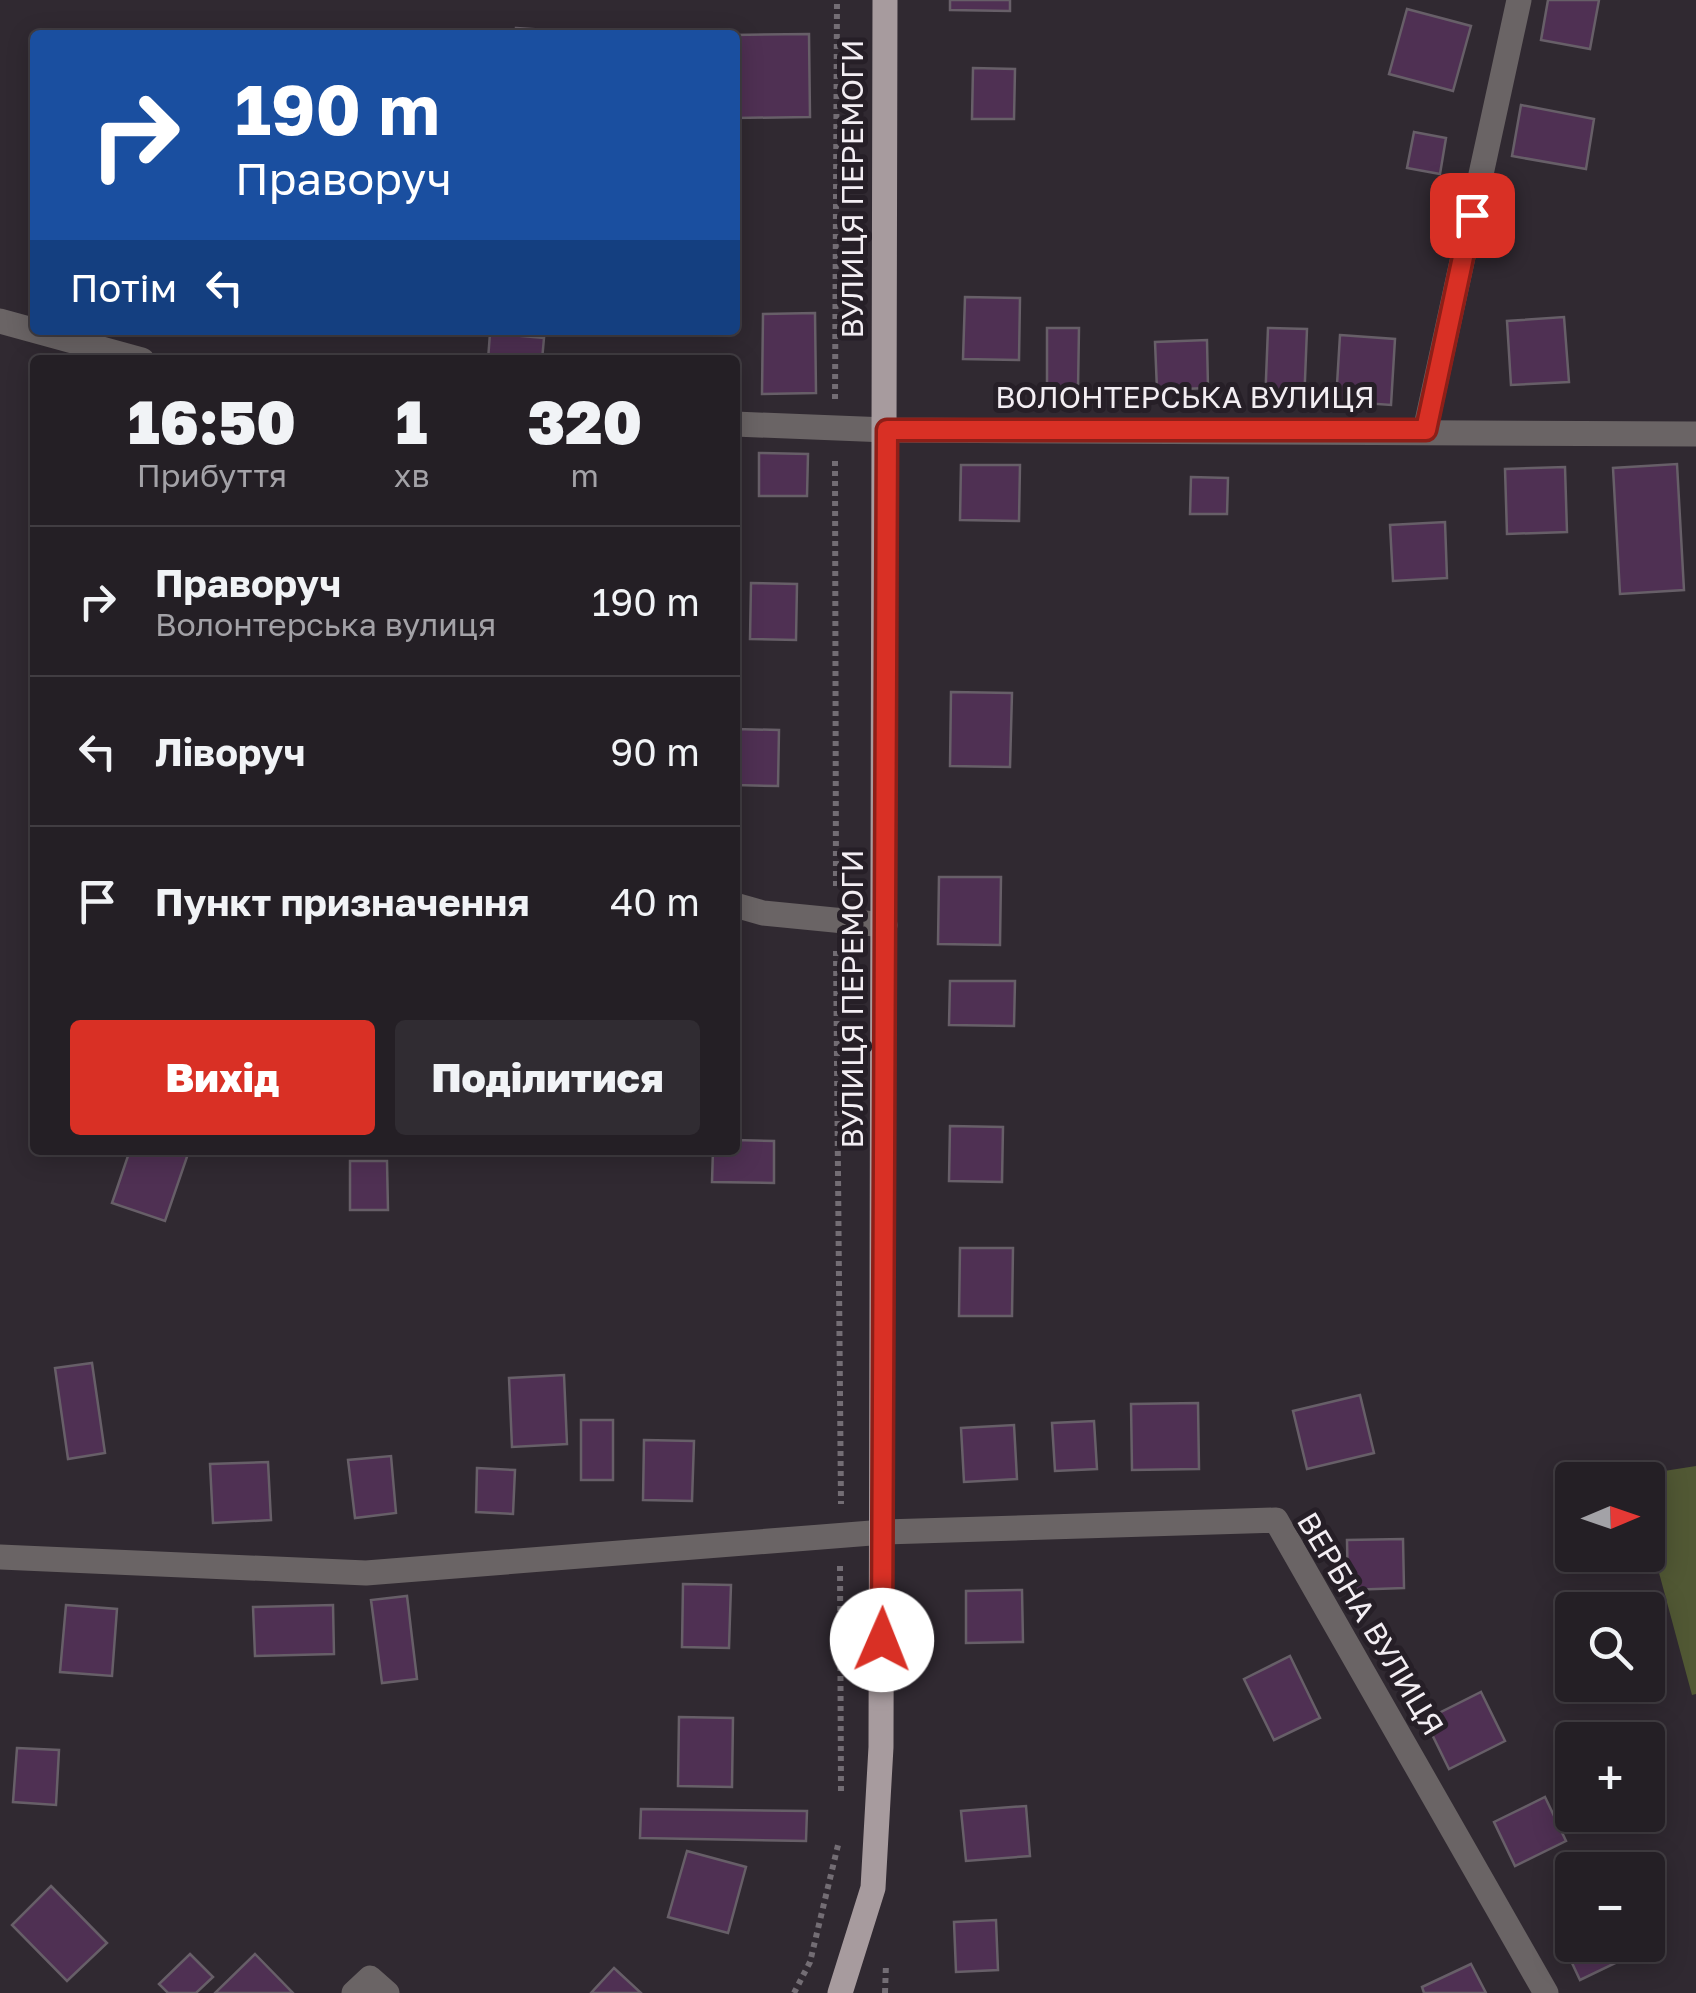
<!DOCTYPE html>
<html lang="uk">
<head>
<meta charset="utf-8">
<style>
  body { margin:0; font-family:"Golos Text",sans-serif; background:#302c32; color:#f1f3f6; height:100vh; display:flex; flex-direction:column; font-size:38px; white-space:nowrap }
  * { box-sizing:border-box; margin:0 }
  p { font-size:32px; color:#a3a2a7 }
  .icon { flex:none; width:55px; height:55px; fill:none; stroke:currentColor; stroke-width:2; stroke-linecap:round; stroke-linejoin:round }
  .map { position:relative; flex:1; overflow:hidden }
  .details { position:absolute; left:30px; top:355px; width:710px; height:800px; display:flex; flex-direction:column; background:#241f25; border-radius:10px; box-shadow:0 5px 25px #0003,0 0 0 2px #413d42 }
  .details>* { flex:none }
  .guide { position:absolute; left:30px; top:30px; width:710px; height:305px; border-radius:10px; box-shadow:0 5px 25px #0003,0 0 0 2px #413d42; background:#1a4fa0; color:#fff; overflow:hidden }
  .needle { width:65px; rotate:88deg }
  .fabs { position:absolute; left:1555px; top:1462px; display:grid; gap:20px }
  .fabs a { display:grid; place-items:center; width:110px; height:110px; border-radius:10px; background:#241f25; box-shadow:0 5px 25px #0003,0 0 0 2px #413d42; font-size:50px }
  .pin { position:absolute; display:grid; place-items:center; width:85px; height:85px; color:#fff; margin:-42px; border-radius:20px; box-shadow:0 5px 15px #0006 }
  .me { position:absolute; width:110px; margin:-55px; rotate:1deg; stroke-linejoin:round; filter:drop-shadow(0 0 8px #0008) }
  .turn { display:flex; align-items:center; gap:35px; height:210px; padding:0 40px; font-size:45px }
  .turn .icon { width:130px; height:130px; stroke-width:2.5 }
  .turn b { display:block; font-size:70px; line-height:85px }
  .then { display:flex; align-items:center; height:95px; padding:0 40px; background:#0003; gap:20px; font-size:38px }
  .eta { display:flex; justify-content:space-evenly; align-items:center; height:170px; text-align:center }
  .eta b { font-size:60px; font-weight:800; line-height:70px }
  .action { display:flex; gap:20px; margin-top:auto; padding:20px 40px }
  .action a { flex:1; height:115px; border-radius:10px; background:#d93025; color:#fff; font-size:40px; font-weight:800; line-height:115px; text-align:center }
  .action a+a { background:#302c32; color:#f1f3f6 }
  ul { padding:0; list-style:none }
  li { display:flex; align-items:center; gap:30px; height:150px; padding:0 40px; border-top:2px solid #413d42 }
  li div { flex:1 }
  li b { display:block; font-size:38px }
  li em { font-style:normal }
  .map>svg:first-child { display:block }
</style>
</head>
<body>
<div class="map">
<svg width="1696" height="1993" viewBox="0 0 1696 1993">
  <rect width="100%" height="100%" fill="#302931"/>
  <polygon fill="#515834" points="1696,1466 1696,1694 1692,1695 1648,1532 1648,1480 1633,1480 1632,1476"/>
  <g fill="#4f3053" stroke="#675f68" stroke-width="2.5">
    <polygon points="950,0 1010,0 1010,11 950,10"/>
    <polygon points="1548,0 1599,0 1590,49 1541,40"/>
    <polygon points="1407,9 1471,26 1453,91 1389,74"/>
    <polygon points="516,28 561,31 560,35 516,35"/>
    <polygon points="809,34 810,117 735,118 733,35"/>
    <polygon points="973,68 1015,69 1014,119 972,119"/>
    <polygon points="1521,105 1594,119 1586,169 1512,156"/>
    <polygon points="1414,132 1446,138 1440,174 1407,168"/>
    <polygon points="965,297 1020,298 1019,360 963,359"/>
    <polygon points="815,313 816,393 762,394 763,314"/>
    <polygon points="1564,317 1569,382 1511,385 1507,321"/>
    <polygon points="1047,328 1079,328 1078,390 1047,390"/>
    <polygon points="1268,328 1307,329 1304,405 1265,404"/>
    <polygon points="490,333 544,338 542,360 488,360"/>
    <polygon points="1340,335 1395,339 1391,405 1336,401"/>
    <polygon points="1207,340 1208,388 1157,390 1155,342"/>
    <polygon points="759,453 808,454 807,496 759,496"/>
    <polygon points="1677,464 1684,590 1620,594 1613,468"/>
    <polygon points="961,465 1020,465 1019,521 960,520"/>
    <polygon points="1565,467 1567,532 1507,534 1505,469"/>
    <polygon points="1191,477 1228,478 1227,514 1190,514"/>
    <polygon points="1445,522 1447,578 1393,581 1390,525"/>
    <polygon points="751,583 797,584 796,640 750,639"/>
    <polygon points="951,692 1012,693 1010,767 950,766"/>
    <polygon points="735,729 779,730 778,786 735,785"/>
    <polygon points="939,877 1001,877 1000,945 938,944"/>
    <polygon points="950,981 1015,981 1014,1026 949,1025"/>
    <polygon points="950,1126 1003,1127 1002,1182 949,1181"/>
    <polygon points="735,1140 774,1141 774,1183 712,1182 713,1150 735,1150"/>
    <polygon points="130,1150 188,1154 165,1221 112,1203"/>
    <polygon points="350,1161 387,1161 388,1210 350,1210"/>
    <polygon points="960,1248 1013,1248 1012,1316 959,1316"/>
    <polygon points="92,1363 105,1453 68,1459 55,1368"/>
    <polygon points="564,1375 567,1444 512,1447 509,1378"/>
    <polygon points="1360,1395 1374,1453 1307,1469 1293,1411"/>
    <polygon points="1198,1403 1199,1469 1132,1470 1131,1404"/>
    <rect x="581" y="1420" width="32" height="60"/>
    <polygon points="1094,1421 1097,1469 1055,1471 1052,1423"/>
    <polygon points="1014,1425 1017,1479 964,1482 961,1428"/>
    <polygon points="644,1440 694,1441 692,1501 643,1500"/>
    <polygon points="391,1456 396,1513 355,1518 348,1460"/>
    <polygon points="268,1462 271,1520 213,1523 210,1464"/>
    <polygon points="477,1468 515,1470 513,1514 476,1512"/>
    <polygon points="1403,1539 1404,1588 1348,1590 1347,1540"/>
    <polygon points="683,1584 731,1585 729,1648 682,1647"/>
    <polygon points="1022,1590 1023,1642 966,1643 966,1591"/>
    <polygon points="407,1596 417,1679 382,1683 371,1600"/>
    <polygon points="66,1605 117,1609 112,1676 60,1672"/>
    <polygon points="333,1605 334,1654 255,1656 253,1607"/>
    <polygon points="1290,1656 1320,1718 1274,1740 1244,1679"/>
    <polygon points="1481,1692 1505,1741 1449,1769 1425,1720"/>
    <polygon points="679,1717 733,1718 732,1787 678,1786"/>
    <polygon points="17,1748 59,1750 56,1805 13,1802"/>
    <polygon points="1545,1797 1566,1841 1515,1866 1494,1822"/>
    <polygon points="1026,1806 1030,1856 966,1861 961,1811"/>
    <polygon points="641,1809 807,1811 806,1841 640,1838"/>
    <polygon points="687,1851 746,1867 728,1933 668,1917"/>
    <polygon points="51,1886 107,1943 67,1981 12,1925"/>
    <polygon points="996,1920 998,1970 956,1972 954,1922"/>
    <polygon points="1572,1926 1572,1945 1622,1945 1628,1957 1580,1980 1558,1933"/>
    <polygon points="190,1954 213,1977 196,1993 168,1993 159,1984"/>
    <polygon points="255,1954 293,1993 215,1993"/>
    <polygon points="1471,1964 1486,1993 1424,1993 1422,1987"/>
    <polygon points="614,1968 641,1993 591,1993"/>
  </g>
  <g fill="none" stroke-linecap="round" stroke-linejoin="round">
    <g stroke="#736d74" stroke-width="6" stroke-dasharray="5 5" stroke-linecap="butt">
      <polyline points="835,399 837,0"/>
      <polyline points="835,461 836,889"/>
      <polyline points="836,951 841,1504"/>
      <polyline points="840,1566 841,1794"/>
      <polyline points="794,1993 810,1962 839,1841"/>
      <polyline points="885,1993 886,1964"/>
    </g>
    <polyline stroke="#6a6465" stroke-width="25" points="735,905 763,913 885,925"/>
    <g stroke="#6a6465" stroke-width="25">
      <polyline points="0,321 142,360"/>
      <polyline points="735,424 887,430 1696,434"/>
      <polyline points="1425,431 1519,0"/>
      <polyline points="0,1557 366,1573 884,1532 1276,1520 1546,1993"/>
      <polyline points="354,1993 370,1978 387,1993"/>
    </g>
    <polyline stroke="#a79b9e" stroke-width="25" points="840,1993 873,1888 881,1747 885,0"/>
  </g>
  <g fill="none" stroke-linecap="round" stroke-linejoin="round">
    <defs>
      <polyline id="route" points="882,1640 887,430 1426,430 1472,215"/>
    </defs>
    <use href="#route" stroke="#8d1f18" stroke-width="25"/>
    <use href="#route" stroke="#d93025" stroke-width="18"/>
  </g>
  <g text-anchor="middle" stroke-width="10" stroke-linejoin="round" paint-order="stroke">
    <g font-size="30" fill="#f3eef3" stroke="#261f27">
      <text transform="translate(853 189) rotate(-90)" y="10">ВУЛИЦЯ ПЕРЕМОГИ</text>
      <text x="1185" y="408">ВОЛОНТЕРСЬКА ВУЛИЦЯ</text>
      <text transform="translate(853 999) rotate(-90)" y="10">ВУЛИЦЯ ПЕРЕМОГИ</text>
      <text transform="translate(1370 1624) rotate(59)" y="10">ВЕРБНА ВУЛИЦЯ</text>
    </g>
  </g>
</svg>
<div class="fabs">
<a><svg class="needle" viewBox="-14 -14 28 28"><path d="M0-13l5 13h-10z" fill="#e53935"/><path d="M0 13l5-13h-10z" fill="#a3a2a7"/></svg></a>
<a><svg class="icon" aria-label="search" viewBox="0 0 24 24"><circle cx="10" cy="10" r="6"/><path d="M15 15l6 6"/></svg></a>
<a>+</a>
<a>−</a>
</div>
<div class="pin" style="left:1472px;top:215px;background:#d93025"><svg class="icon" aria-label="arrive" viewBox="0 0 24 24"><path d="M6 21V4h12l-3 4 3 4H6"/></svg></div>
<svg class="me" style="left:882px;top:1640px" viewBox="-20 -20 40 40"><circle r="19" fill="#fff"/><path d="M0-13L10 11 0 6-10 11z" fill="#d93025"/></svg>
<div class="guide">
<div class="turn"><svg class="icon" aria-label="right" viewBox="0 0 24 24"><path d="M7 20v-9h11M14 6l5 5-5 5"/></svg><div><b>190 m</b>Праворуч</div></div>
<div class="then">Потім<svg class="icon" aria-label="left" viewBox="0 0 24 24"><path d="M17 20v-9H6M10 6l-5 5 5 5"/></svg></div>
</div>
<section class="details">
<div class="eta">
<div><b>16:50</b><p>Прибуття</p></div>
<div><b>1</b><p>хв</p></div>
<div><b>320</b><p>m</p></div>
</div>
<ul>
<li><svg class="icon" aria-label="right" viewBox="0 0 24 24"><path d="M7 20v-9h11M14 6l5 5-5 5"/></svg><div><b>Праворуч</b><p>Волонтерська вулиця</p></div><em>190 m</em></li>
<li><svg class="icon" aria-label="left" viewBox="0 0 24 24"><path d="M17 20v-9H6M10 6l-5 5 5 5"/></svg><div><b>Ліворуч</b></div><em>90 m</em></li>
<li><svg class="icon" aria-label="arrive" viewBox="0 0 24 24"><path d="M6 21V4h12l-3 4 3 4H6"/></svg><div><b>Пункт призначення</b></div><em>40 m</em></li>
</ul>
<div class="action"><a>Вихід</a><a>Поділитися</a></div>
</section>
</div>
</body>
</html>
